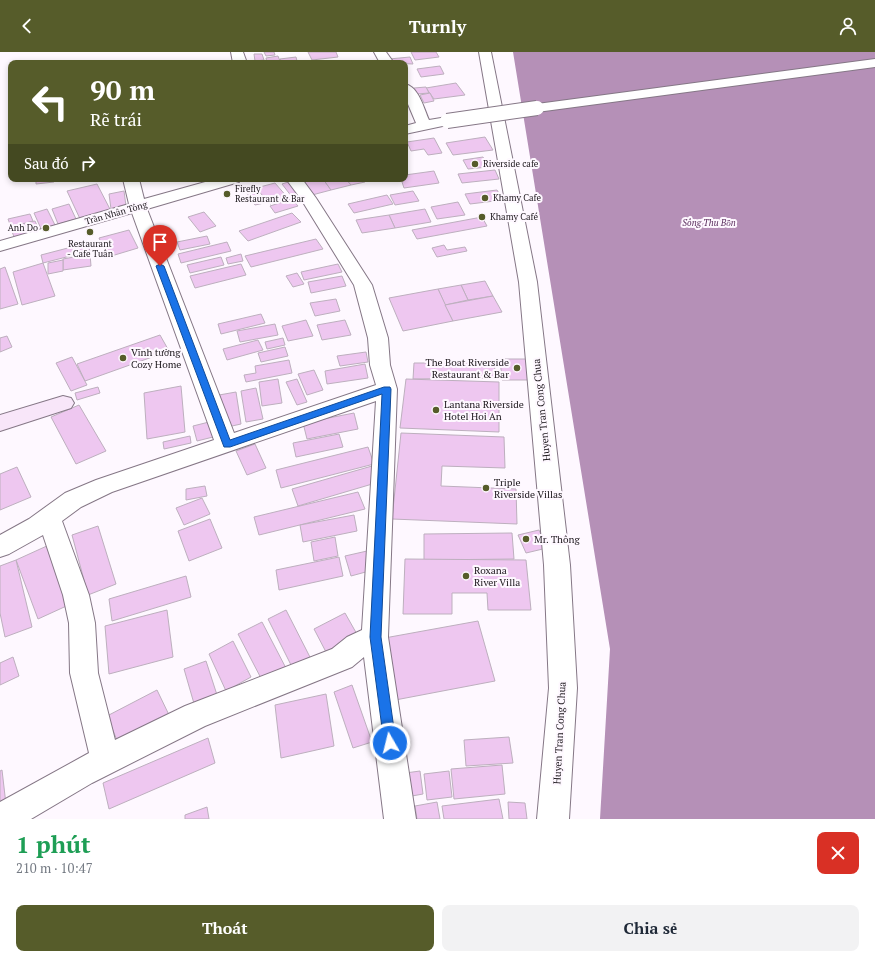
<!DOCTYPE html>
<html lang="vi">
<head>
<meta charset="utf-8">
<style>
  body { margin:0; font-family:"PT Serif",serif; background:#f2f2f3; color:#1f2937; height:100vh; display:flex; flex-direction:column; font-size:15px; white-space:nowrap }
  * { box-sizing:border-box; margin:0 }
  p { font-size:13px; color:#747a83 }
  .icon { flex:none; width:22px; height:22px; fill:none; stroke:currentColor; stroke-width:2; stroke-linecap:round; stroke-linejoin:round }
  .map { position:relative; height:767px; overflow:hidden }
  .details { display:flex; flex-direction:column; background:#fff; flex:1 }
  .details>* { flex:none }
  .top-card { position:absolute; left:8px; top:8px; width:400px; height:122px; border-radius:8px; box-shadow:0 2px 6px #0003; background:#565c2a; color:#fff; overflow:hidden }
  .pin { position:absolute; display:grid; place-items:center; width:34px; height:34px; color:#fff; margin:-41px -17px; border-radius:50% 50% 50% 0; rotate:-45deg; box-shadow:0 0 4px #0007 }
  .pin .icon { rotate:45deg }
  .me { position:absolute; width:44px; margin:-22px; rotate:352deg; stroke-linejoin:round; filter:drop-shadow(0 0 3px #0008) }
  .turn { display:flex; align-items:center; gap:14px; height:84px; padding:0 16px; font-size:18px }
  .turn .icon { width:52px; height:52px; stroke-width:2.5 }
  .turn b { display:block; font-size:28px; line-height:34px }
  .then { display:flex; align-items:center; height:38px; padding:0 16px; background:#0003; gap:8px; font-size:15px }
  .round { display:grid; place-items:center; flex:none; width:42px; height:42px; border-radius:8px; background:#f2f2f3 }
  .overview { display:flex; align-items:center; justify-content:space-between; height:68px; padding:0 16px }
  h1 { font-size:24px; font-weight:700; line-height:30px; color:#1e9e55 }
  .primary-button { display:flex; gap:8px; margin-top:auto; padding:8px 16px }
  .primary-button a { flex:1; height:46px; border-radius:8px; background:#565c2a; color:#fff; font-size:16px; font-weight:700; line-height:46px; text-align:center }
  .primary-button a+a { background:#f2f2f3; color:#1f2937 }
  header { display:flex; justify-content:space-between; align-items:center; height:52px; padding:0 16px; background:#565c2a; color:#fff; font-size:18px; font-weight:700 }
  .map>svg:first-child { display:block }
</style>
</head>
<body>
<header><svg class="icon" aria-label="back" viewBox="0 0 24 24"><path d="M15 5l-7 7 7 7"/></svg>Turnly<svg class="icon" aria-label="person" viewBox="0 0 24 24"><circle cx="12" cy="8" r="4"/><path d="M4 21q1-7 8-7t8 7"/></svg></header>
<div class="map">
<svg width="875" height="767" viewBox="0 0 875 767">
  <rect width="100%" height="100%" fill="#fef8ff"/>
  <polygon fill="#b590b7" points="513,0 875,0 875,767 600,767 610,597"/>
  <g fill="#eec7f0" stroke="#bdafbe">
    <polygon points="264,0 274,0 275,3 266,4"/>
    <polygon points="308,0 336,0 338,5 312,8"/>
    <polygon points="411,0 436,0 439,5 415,8"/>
    <polygon points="254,2 262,2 264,8 255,9"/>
    <polygon points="278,4 280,9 267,11 266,6"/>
    <polygon points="296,5 297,9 282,10 280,7"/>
    <polygon points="410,5 413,12 390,11 389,7"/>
    <polygon points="440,14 444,22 421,25 417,17"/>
    <polygon points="456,31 465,43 434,47 426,36"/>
    <polygon points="426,35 429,41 417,42 414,36"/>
    <polygon points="430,41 434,49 424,51 420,43"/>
    <polygon points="485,85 493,98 453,103 446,91"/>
    <polygon points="434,86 442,101 428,103 424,97 411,99 407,90"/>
    <polygon points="483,105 488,115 468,117 463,108"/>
    <polygon points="495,118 499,127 462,131 458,122"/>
    <polygon points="434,119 439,131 404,136 401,127 405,127 405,123"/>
    <polygon points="36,127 54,127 54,130 36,132"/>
    <polygon points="302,127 323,127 331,138 312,143"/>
    <polygon points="323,127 346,127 351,133 331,138"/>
    <polygon points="346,127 363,127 365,130 351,133"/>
    <polygon points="291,129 302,142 292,145 282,132"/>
    <polygon points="275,131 288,146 270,152 256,136"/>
    <polygon points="97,132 112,161 81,169 67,139"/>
    <polygon points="497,138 503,148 470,152 465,142"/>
    <polygon points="124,139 126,154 111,157 109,142"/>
    <polygon points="255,139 264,151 255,153 247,141"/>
    <polygon points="413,139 419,149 395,153 390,143"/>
    <polygon points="387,143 393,152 354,161 348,152"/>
    <polygon points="292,147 298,154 275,161 270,154"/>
    <polygon points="458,150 465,163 437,167 431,155"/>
    <polygon points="69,152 76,167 58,172 52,157"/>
    <polygon points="47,157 56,175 42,179 34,161"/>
    <polygon points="425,157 431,170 395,176 389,163"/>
    <polygon points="204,160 216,174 200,180 188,165"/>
    <polygon points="292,161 301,170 248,189 239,179"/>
    <polygon points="30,162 33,169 11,175 8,167"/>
    <polygon points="389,163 395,176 362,181 356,168"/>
    <polygon points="482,165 487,174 417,187 412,178"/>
    <polygon points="35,169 40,180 15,187 10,175"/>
    <polygon points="129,178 138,196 108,205 99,186"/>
    <polygon points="207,184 210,192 180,198 177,190"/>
    <polygon points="316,187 323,197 251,215 245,204"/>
    <polygon points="227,190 231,199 181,211 178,202"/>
    <polygon points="87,191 90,199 43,211 41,203"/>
    <polygon points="444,193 447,198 465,195 467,199 437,205 432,196"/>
    <polygon points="90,202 91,214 63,218 63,207"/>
    <polygon points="241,202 243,209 228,212 226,206"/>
    <polygon points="221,205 224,213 190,221 187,213"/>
    <polygon points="63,208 63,219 48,222 48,211"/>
    <polygon points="43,211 55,244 22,253 13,220"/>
    <polygon points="241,212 246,223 195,236 190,224"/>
    <polygon points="338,212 342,220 304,228 301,220"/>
    <polygon points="5,215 18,252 0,257 0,217"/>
    <polygon points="297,221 304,232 293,235 286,224"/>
    <polygon points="342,224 346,234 311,241 308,230"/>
    <polygon points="485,229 493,244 468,248 461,233"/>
    <polygon points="461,233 468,248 445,253 438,237"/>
    <polygon points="438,237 453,269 403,279 389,246"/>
    <polygon points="493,244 502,260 453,269 445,253"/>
    <polygon points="336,247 340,259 315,264 310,251"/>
    <polygon points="261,262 265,271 221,282 218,272"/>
    <polygon points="306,268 313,284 288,289 282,274"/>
    <polygon points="345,268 351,283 322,288 317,273"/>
    <polygon points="275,272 278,283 240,290 237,279"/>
    <polygon points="160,283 169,299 85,329 77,312"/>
    <polygon points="7,284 12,295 0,300 0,286"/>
    <polygon points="283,286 285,293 267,297 265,290"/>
    <polygon points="258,288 263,298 227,308 223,297"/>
    <polygon points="285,295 288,304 261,310 258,301"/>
    <polygon points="366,300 368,310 340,314 337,304"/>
    <polygon points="72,305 87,333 71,339 56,311"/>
    <polygon points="500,307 532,307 534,328 502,328"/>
    <polygon points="289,308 292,321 246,330 244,323 256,321 255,314"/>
    <polygon points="414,311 494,311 496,326 413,327"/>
    <polygon points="365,312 368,326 327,332 325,319"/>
    <polygon points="314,318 323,338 307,343 298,322"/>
    <polygon points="278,327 282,351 262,354 259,330"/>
    <polygon points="297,327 307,350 297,353 286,330"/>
    <polygon points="406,327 499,330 499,380 400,376"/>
    <polygon points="181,334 185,380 147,387 144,341"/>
    <polygon points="98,335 100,341 77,348 75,341"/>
    <polygon points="256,336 263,367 246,370 241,339"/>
    <polygon points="236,340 241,372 223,376 219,343"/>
    <polygon points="79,353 106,399 76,412 51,365"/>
    <polygon points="354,361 358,377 307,387 303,371"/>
    <polygon points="209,370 213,385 197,389 193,374"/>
    <polygon points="401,381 504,385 505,416 442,414 441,434 516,437 517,472 392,467"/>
    <polygon points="339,382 343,395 296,405 293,391"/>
    <polygon points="190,384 191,391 164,397 163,390"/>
    <polygon points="255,392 266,416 247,423 236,399"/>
    <polygon points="368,395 374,412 281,436 276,418"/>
    <polygon points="372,414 379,430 298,454 292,437"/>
    <polygon points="17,415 31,445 0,458 0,422"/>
    <polygon points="205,434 207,444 186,448 186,437"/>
    <polygon points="358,440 365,457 259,483 254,465"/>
    <polygon points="202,446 210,462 184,473 176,456"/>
    <polygon points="354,463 357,479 303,490 300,473"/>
    <polygon points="210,467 222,496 189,509 178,479"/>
    <polygon points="98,474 116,532 88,543 72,483"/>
    <polygon points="539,478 547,496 526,501 518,483"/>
    <polygon points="512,481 514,507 424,508 424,482"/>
    <polygon points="335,485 338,504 314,509 311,490"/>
    <polygon points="49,493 73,551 38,567 16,508"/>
    <polygon points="367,499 373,518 351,524 345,504"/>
    <polygon points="339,505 343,524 279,538 276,518"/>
    <polygon points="405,507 526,508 531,558 488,558 487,541 452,541 452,562 403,562"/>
    <polygon points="16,508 32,575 5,585 0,561 0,514"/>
    <polygon points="186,524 191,545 112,569 109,547"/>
    <polygon points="167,558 173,605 109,622 105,574"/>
    <polygon points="286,558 313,611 295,621 268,567"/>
    <polygon points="345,561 358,584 326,600 314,577"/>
    <polygon points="478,569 495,629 390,649 379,587"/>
    <polygon points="262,570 288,620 264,632 238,582"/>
    <polygon points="233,589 251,625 226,639 209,602"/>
    <polygon points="13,605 19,624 0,633 0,611"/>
    <polygon points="206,609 218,646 195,655 184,617"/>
    <polygon points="352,633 372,690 353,696 334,640"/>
    <polygon points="157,638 170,665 119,693 107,664"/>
    <polygon points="326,642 334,694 281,706 275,653"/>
    <polygon points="509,685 513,711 466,714 464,688"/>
    <polygon points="208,686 215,711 109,757 103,731"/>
    <polygon points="502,713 505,742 454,747 451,717"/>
    <polygon points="2,718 7,761 0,764 0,719"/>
    <polygon points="420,719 423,742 401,746 398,722"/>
    <polygon points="449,719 452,745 427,748 424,722"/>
    <polygon points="499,747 503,767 444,767 442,754"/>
    <polygon points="437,750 440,767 417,767 415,754"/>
    <polygon points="508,750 525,751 527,767 509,767"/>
    <polygon points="207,755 209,767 185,767 185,763"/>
  </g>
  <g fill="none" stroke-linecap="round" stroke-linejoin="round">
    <defs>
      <g id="street">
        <polygon points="231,0 243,0 247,11 233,11"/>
        <polygon points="374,0 386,0 394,11 380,11"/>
        <polygon points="479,0 491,0 537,230 570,513 577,636 569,767 537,767 549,636 544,513 519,230"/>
        <polygon points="875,7 875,15 537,60 532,59 530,56 532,53 537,52"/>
        <path d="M405 32C419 35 424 57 429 68L447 65 452 66 454 69 452 72 405 82V74L416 71 405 45Z"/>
        <path d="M123 127H139L144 147 216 127H241L239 130 147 157 234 381 376 333 370 313 368 286 354 233 301 147 286 127H302L316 146 372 233 388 286 390 313 397 337 388 585 416 767H384L364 605 352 615 205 674 92 731 31 767H0V750L89 701 70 621 69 571 63 543 43 483 9 502 0 505V483L29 467 65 441 96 428 214 388 132 161 0 199V189L129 152ZM376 349 362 578 347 585 332 597 185 654 115 688 98 621 95 571 89 543 62 469 81 455 112 440Z"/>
      </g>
      <polygon id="secondary" points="63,344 71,346 74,351 71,356 0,379 0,363"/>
    </defs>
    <use href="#street" stroke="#857786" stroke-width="2"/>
    <use href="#secondary" stroke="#857786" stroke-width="2"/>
    <use href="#street" fill="#fff" fill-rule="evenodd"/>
    <use href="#secondary" fill="#f8e6f9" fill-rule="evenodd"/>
    <defs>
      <polyline id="street-bridge" points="447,69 537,56"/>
    </defs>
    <use href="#street-bridge" stroke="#857786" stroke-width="16" stroke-linecap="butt"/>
    <use href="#street-bridge" stroke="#fff" stroke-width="14"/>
  </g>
  <polygon fill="#1a73e8" stroke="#114b97" points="160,212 164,214 230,388 384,335 390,335 391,337 381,585 396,691 394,695 390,697 386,695 384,691 370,585 382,342 230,395 224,395 156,214"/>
  <g fill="#565c2a" stroke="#fef8ff" stroke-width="1.5">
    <circle cx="475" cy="112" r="4"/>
    <circle cx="227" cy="142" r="4"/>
    <circle cx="485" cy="146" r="4"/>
    <circle cx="482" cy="165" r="4"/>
    <circle cx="46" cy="176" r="4"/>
    <circle cx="90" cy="180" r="4"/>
    <circle cx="123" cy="306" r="4"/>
    <circle cx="517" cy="316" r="4"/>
    <circle cx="436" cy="358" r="4"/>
    <circle cx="486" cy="436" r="4"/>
    <circle cx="526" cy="487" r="4"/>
    <circle cx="466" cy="524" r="4"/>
  </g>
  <g text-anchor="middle" stroke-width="4" stroke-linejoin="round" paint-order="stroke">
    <g font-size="9" fill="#1c171c" stroke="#fef8ff" text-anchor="start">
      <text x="483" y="115">Riverside cafe</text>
      <text x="235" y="140">Firefly<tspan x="235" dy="10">Restaurant &amp; Bar</tspan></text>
      <text x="493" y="149">Khamy Cafe</text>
      <text x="490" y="168">Khamy Café</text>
      <text x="38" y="179" text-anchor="end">Anh Do</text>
      <text x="90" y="195" text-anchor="middle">Restaurant<tspan x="90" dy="10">- Cafe Tuân</tspan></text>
    </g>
    <g font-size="9" fill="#1c171c" stroke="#fef8ff">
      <text transform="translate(116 161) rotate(-16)" y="3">Trần Nhân Tông</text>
    </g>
    <g font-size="9" font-style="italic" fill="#552758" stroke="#fef8ff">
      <text x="709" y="174">Sông Thu Bồn</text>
    </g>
    <g font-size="10" fill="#1c171c" stroke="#fef8ff" text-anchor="start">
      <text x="131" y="304">Vĩnh tường<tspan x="131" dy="12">Cozy Home</tspan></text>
      <text x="509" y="314" text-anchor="end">The Boat Riverside<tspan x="509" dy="12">Restaurant &amp; Bar</tspan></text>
      <text x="444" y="356">Lantana Riverside<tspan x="444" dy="12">Hotel Hoi An</tspan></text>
      <text x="494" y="434">Triple<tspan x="494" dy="12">Riverside Villas</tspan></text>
      <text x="534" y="491">Mr. Thông</text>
      <text x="474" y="522">Roxana<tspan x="474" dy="12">River Villa</tspan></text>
    </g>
    <g font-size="10" fill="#1c171c" stroke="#fef8ff">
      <text transform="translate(541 358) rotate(-96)" y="4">Huyen Tran Cong Chua</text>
      <text transform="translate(559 681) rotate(-87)" y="4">Huyen Tran Cong Chua</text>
    </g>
  </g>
</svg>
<div class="pin" style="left:160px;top:214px;background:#d93025"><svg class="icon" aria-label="arrive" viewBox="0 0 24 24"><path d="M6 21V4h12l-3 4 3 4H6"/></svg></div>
<svg class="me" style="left:390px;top:691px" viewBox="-20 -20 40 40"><circle r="17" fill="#1a73e8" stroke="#fff" stroke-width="3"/><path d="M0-11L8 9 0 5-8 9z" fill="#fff"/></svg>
<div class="top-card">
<div class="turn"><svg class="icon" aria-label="left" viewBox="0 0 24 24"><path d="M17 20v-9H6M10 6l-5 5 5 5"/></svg><div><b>90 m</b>Rẽ trái</div></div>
<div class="then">Sau đó<svg class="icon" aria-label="right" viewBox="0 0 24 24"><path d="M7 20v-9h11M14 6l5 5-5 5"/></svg></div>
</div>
</div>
<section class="details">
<div class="overview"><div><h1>1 phút</h1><p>210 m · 10:47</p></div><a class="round" style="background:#d93025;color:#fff"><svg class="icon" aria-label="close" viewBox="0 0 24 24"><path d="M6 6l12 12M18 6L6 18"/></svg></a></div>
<div class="primary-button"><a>Thoát</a><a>Chia sẻ</a></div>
</section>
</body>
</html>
